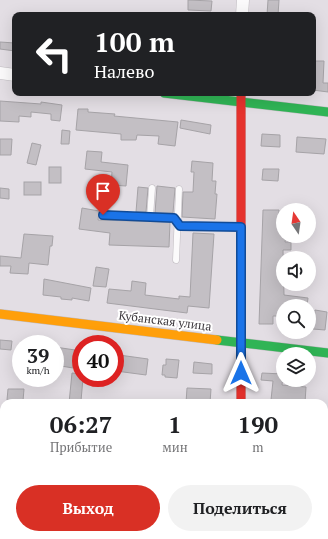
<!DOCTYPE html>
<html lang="ru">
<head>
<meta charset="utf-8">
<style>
  body { margin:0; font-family:"PT Serif",serif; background:#f2f2f2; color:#202124; height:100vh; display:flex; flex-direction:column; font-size:15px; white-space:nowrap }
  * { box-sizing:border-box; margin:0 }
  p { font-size:13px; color:#757577 }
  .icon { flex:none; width:22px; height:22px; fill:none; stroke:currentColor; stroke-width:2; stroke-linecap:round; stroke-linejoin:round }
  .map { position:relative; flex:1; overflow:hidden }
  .sheet { position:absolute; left:0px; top:399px; width:328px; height:140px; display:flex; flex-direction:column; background:#fff; border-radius:12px 12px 0 0; box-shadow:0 4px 16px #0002 }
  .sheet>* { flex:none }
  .banner { position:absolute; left:12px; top:12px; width:304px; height:84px; border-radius:8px; box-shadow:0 4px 16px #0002; background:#202124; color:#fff; overflow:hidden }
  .needle { width:26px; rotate:347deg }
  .tools { position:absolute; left:276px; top:203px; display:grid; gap:8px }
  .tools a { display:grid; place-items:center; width:40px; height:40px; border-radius:50%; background:#fff; box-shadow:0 4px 16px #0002; font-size:20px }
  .speed { position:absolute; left:12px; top:335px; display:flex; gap:8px; font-size:20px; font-weight:700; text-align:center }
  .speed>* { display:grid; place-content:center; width:52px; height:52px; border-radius:50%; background:#fff; box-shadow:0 4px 16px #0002; line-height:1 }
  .speed small { font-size:10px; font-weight:400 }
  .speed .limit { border:6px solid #d22; background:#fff; color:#111 }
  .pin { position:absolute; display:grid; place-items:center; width:34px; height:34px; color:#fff; margin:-41px -17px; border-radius:50% 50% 50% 0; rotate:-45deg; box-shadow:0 0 4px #0007 }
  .pin .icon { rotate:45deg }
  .me { position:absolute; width:44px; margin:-22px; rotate:0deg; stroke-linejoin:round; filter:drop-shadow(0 0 3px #0008) }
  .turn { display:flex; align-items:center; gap:14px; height:84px; padding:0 16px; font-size:18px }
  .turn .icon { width:52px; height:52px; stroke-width:2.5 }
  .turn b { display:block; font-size:28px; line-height:34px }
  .eta { display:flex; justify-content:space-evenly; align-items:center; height:68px; text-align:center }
  .eta b { font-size:24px; font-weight:700; line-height:28px }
  .action { display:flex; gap:8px; margin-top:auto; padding:8px 16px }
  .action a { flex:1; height:46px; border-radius:24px; background:#d93025; color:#fff; font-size:16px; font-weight:700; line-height:46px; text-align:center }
  .action a+a { background:#f2f2f2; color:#202124 }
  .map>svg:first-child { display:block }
</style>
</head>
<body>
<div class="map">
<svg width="328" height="539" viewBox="0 0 328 539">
  <rect width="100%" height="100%" fill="#e3dee4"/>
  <g fill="#c3bfc4" stroke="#a6a3a7">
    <polygon points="188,0 212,1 211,11 188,10"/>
    <polygon points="268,0 279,0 278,15 267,15"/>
    <polygon points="0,42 15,43 15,51 0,49"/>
    <polygon points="313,61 324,61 323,83 328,83 328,92 313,90"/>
    <polygon points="0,101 41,104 41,102 62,105 60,121 51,120 51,114 31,112 31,117 19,116 19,122 0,121"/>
    <polygon points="78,109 88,109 88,112 115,114 114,116 178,122 175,146 158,144 159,136 137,135 136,140 121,140 121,134 76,130"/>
    <polygon points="181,120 211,125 210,134 180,128"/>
    <polygon points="62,130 70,131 69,144 61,144"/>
    <polygon points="262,134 280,135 280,147 261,146"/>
    <polygon points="297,137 326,139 324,154 296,152"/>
    <polygon points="0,139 12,139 11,155 0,155"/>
    <polygon points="32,143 41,145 36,165 27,163"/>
    <polygon points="87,151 102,152 101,162 128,165 126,186 111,185 112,172 85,169"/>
    <polygon points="192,161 213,163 212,181 216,181 215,194 217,194 215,219 182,217 183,192 193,192 194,172 191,172"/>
    <rect x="49" y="167" width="12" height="16"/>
    <polygon points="263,169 279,169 278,181 262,180"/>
    <rect x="24" y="182" width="17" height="13"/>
    <polygon points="157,186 175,188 173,213 155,213"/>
    <polygon points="138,187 148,188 146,212 136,212"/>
    <polygon points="0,188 9,189 9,199 0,198"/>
    <polygon points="82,208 99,211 98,220 170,222 169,247 109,245 110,233 79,229"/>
    <polygon points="263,210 279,210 278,230 283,230 283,236 286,236 285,242 291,242 291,250 283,250 284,295 308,298 307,306 282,306 282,316 273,316 273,324 259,324"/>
    <polygon points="193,233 214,234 209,308 188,306 187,313 107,303 109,289 131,291 132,281 146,283 145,295 179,299 179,296 190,297"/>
    <polygon points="24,234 53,236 52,246 50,246 48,265 29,263 28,274 10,273 11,266 0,266 0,256 21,258"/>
    <polygon points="96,267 109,269 106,287 93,286"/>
    <polygon points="44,279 91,288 89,301 72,298 72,300 61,299 61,297 43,295"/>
    <polygon points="315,310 327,312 325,330 313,329"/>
    <polygon points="0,340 12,341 11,350 0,349"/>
    <polygon points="55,347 75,350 73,368 55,365"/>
    <polygon points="119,355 148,359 146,375 116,371"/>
    <polygon points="166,359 179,360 177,378 165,377 165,375 162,375 163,365 166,365"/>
    <polygon points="194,362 212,364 212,374 193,373"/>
    <polygon points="72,373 81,374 81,378 83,378 81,401 78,400 77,403 69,403"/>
    <polygon points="262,373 283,374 282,385 306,387 305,403 274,403 274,400 271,400 273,381 261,380"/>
    <polygon points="187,388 211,389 210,403 186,403"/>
    <polygon points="8,389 24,389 23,401 7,400"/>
  </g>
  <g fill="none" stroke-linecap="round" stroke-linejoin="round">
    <defs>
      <g id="lane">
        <polyline points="103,215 174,218 180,226 239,227"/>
        <polyline points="150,217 152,188"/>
        <polyline points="176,260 179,189"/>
      </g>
      <g id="street">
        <polyline points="242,15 243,0"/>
        <polyline points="0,73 15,75"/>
        <polyline points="241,535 241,539"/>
      </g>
      <g id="fast">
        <polyline points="164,93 328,112"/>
        <polyline points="217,340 328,353"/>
      </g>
      <polyline id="slow" points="0,314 217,340"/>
      <polyline id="jam" points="241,93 241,403"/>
    </defs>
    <use href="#lane" stroke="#c0bcc1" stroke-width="7"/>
    <use href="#street" stroke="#c0bcc1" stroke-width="13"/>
    <use href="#fast" stroke="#c0bcc1" stroke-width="10"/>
    <use href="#slow" stroke="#c0bcc1" stroke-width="10"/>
    <use href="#jam" stroke="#c0bcc1" stroke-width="10"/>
    <use href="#lane" stroke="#fbfafb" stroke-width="6"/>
    <use href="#street" stroke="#fbfafb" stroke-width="12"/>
    <use href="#fast" stroke="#30b455" stroke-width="9"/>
    <use href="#slow" stroke="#ff9f0a" stroke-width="9"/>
    <use href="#jam" stroke="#e5322d" stroke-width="9"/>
  </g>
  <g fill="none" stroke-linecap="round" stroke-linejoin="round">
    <defs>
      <polyline id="route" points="103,215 174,218 180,226 241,227 241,373"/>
    </defs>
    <use href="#route" stroke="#114b97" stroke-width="10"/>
    <use href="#route" stroke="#1a73e8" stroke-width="7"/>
  </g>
  <g text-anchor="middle" stroke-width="4" stroke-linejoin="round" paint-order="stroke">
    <g font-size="12" fill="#3e3a3f" stroke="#fff">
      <text transform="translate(165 321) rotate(7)" y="4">Кубанская улица</text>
    </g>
  </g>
</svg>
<div class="tools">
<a><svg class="needle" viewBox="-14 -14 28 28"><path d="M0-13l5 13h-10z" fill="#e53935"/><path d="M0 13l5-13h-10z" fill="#757577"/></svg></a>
<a><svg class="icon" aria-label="sound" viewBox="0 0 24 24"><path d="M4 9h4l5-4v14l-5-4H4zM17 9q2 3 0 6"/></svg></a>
<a><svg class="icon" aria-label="search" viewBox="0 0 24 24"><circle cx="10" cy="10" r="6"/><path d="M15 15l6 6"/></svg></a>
<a><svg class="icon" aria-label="layers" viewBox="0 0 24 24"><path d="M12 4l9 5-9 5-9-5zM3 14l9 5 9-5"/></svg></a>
</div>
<div class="speed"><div>39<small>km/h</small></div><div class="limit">40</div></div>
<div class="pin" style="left:103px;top:215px;background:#d93025"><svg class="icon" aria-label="arrive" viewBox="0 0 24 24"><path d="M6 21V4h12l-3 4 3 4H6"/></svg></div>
<svg class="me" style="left:241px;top:373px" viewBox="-20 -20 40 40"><path d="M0-17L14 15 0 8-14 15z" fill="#1a73e8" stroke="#fff" stroke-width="4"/></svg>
<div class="banner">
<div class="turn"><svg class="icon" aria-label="left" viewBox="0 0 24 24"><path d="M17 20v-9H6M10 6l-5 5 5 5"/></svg><div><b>100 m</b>Налево</div></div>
</div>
<section class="sheet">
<div class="eta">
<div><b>06:27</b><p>Прибытие</p></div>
<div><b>1</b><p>мин</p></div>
<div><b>190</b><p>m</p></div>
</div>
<div class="action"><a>Выход</a><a>Поделиться</a></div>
</section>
</div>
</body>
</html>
